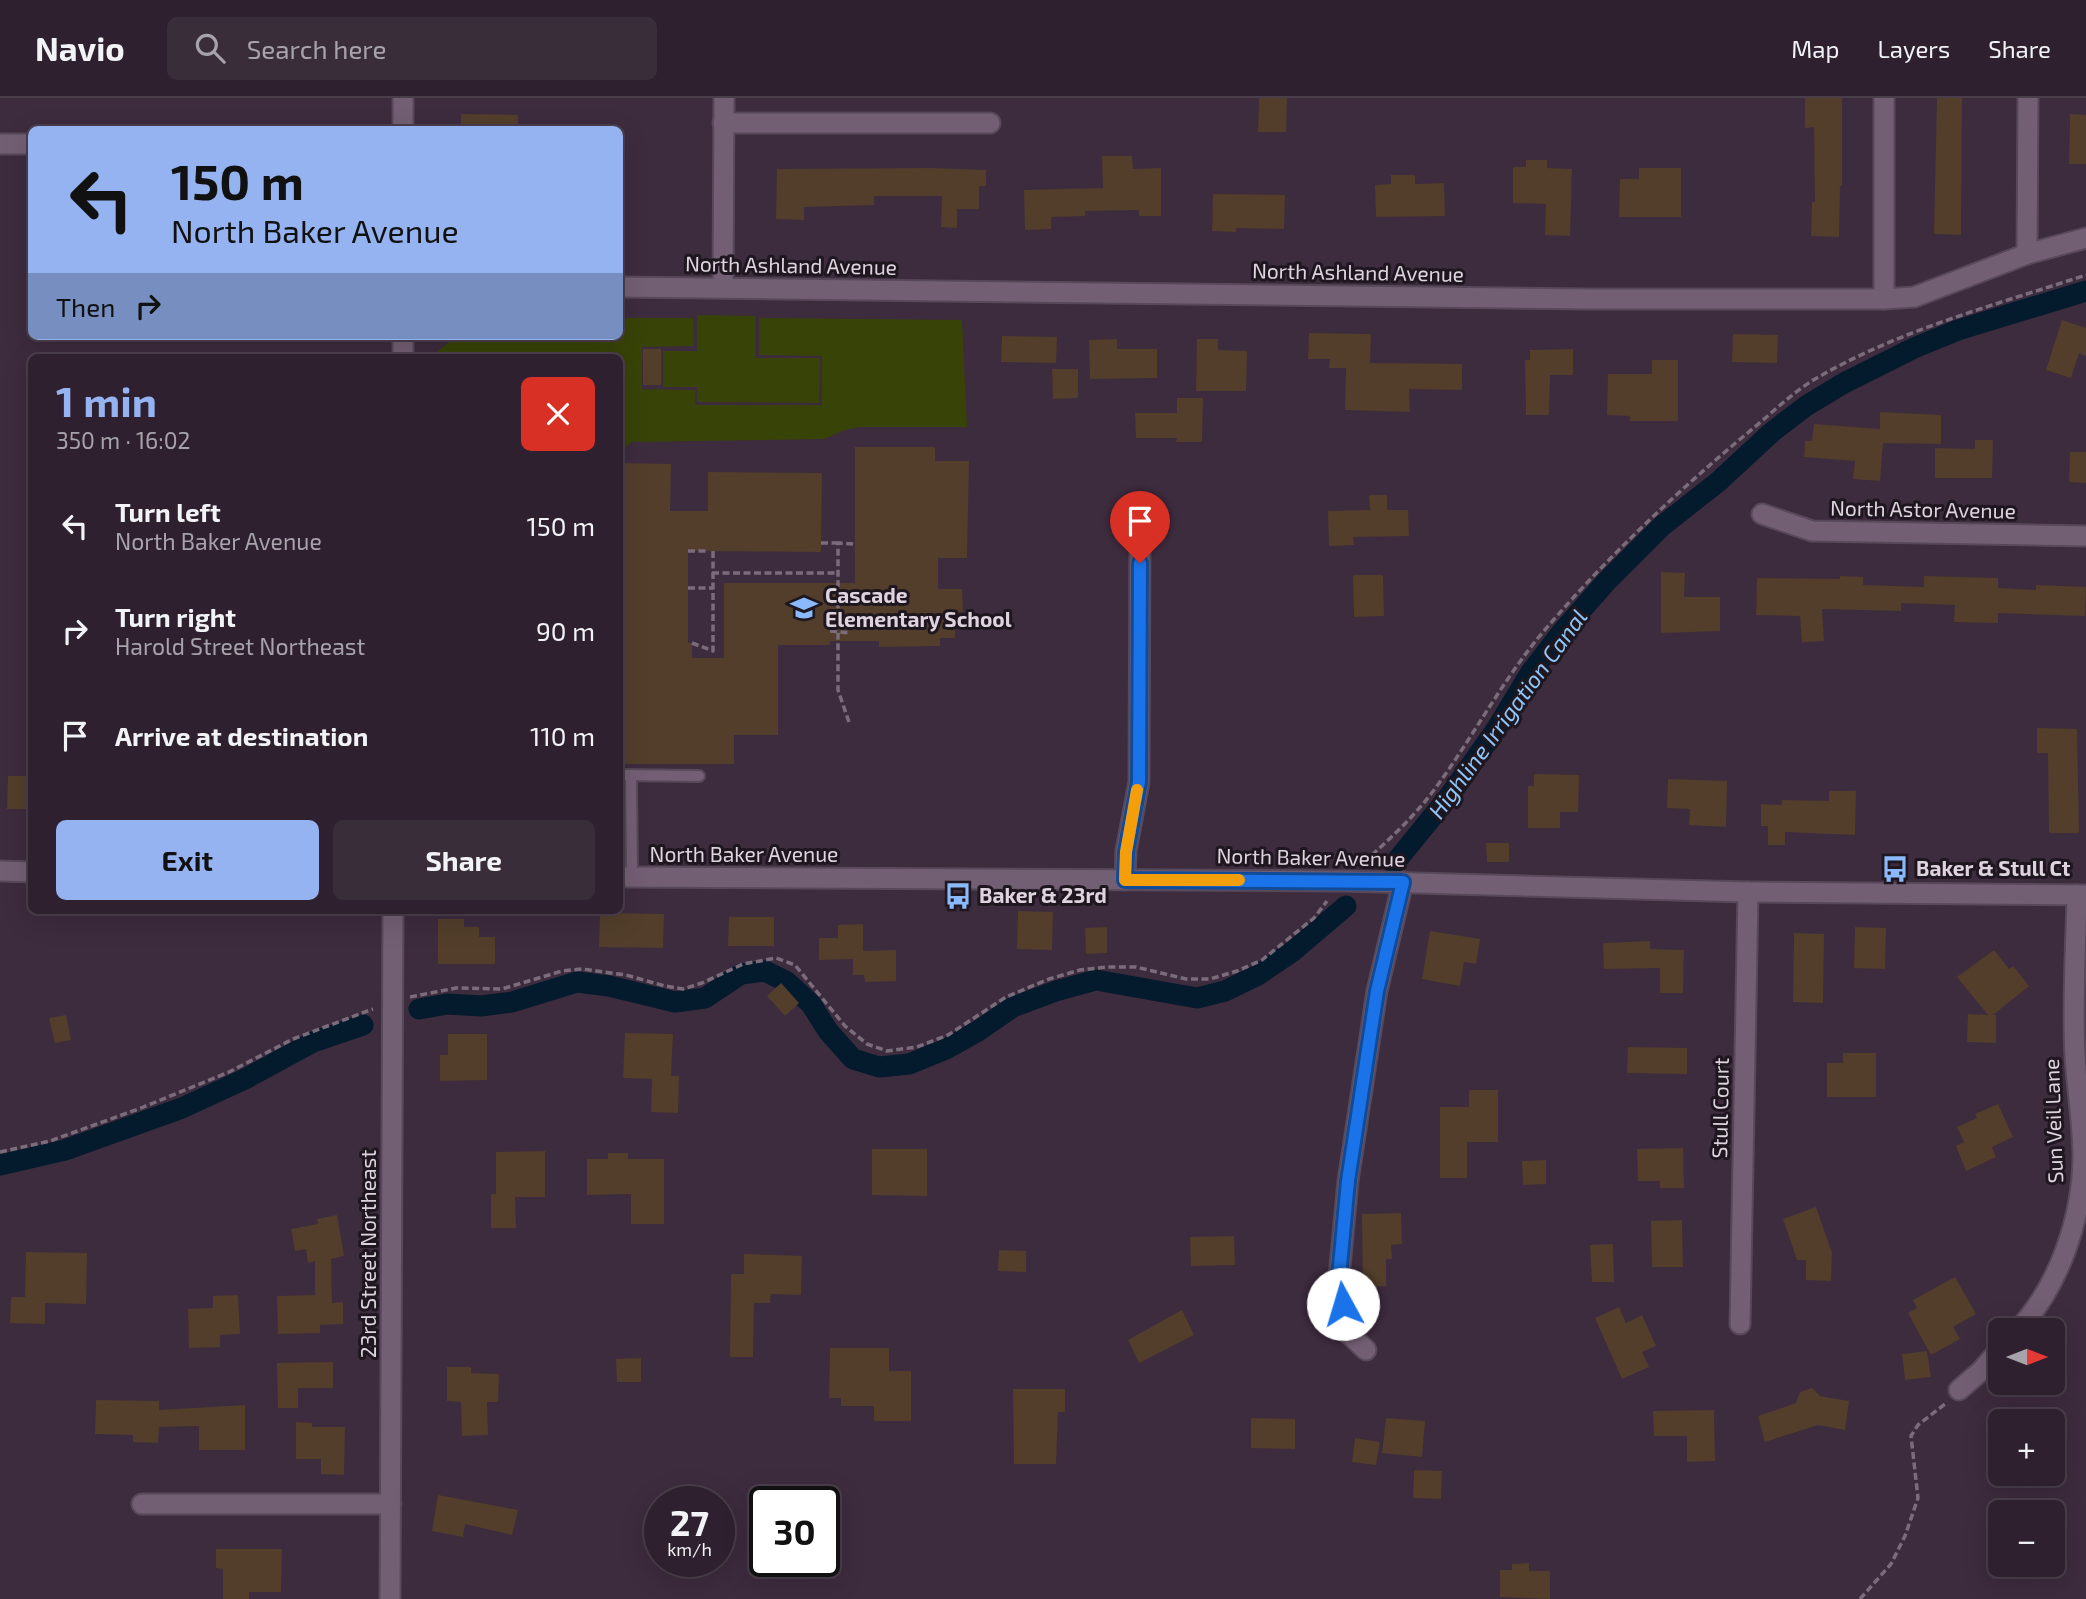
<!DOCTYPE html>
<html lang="en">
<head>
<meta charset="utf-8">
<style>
  body { margin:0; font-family:"Exo 2",sans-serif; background:#3a2d3a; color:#f1f3f6; height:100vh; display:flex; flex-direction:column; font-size:26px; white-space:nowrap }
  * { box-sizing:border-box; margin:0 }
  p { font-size:23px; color:#a7a3aa }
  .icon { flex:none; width:38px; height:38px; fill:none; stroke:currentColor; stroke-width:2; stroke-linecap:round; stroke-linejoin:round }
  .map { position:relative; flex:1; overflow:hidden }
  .side { position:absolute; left:28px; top:256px; width:595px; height:560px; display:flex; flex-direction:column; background:#2e202e; border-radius:10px; box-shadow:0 7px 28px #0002,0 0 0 2px #493e4a }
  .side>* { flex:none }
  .guide { position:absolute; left:28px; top:28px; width:595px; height:214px; border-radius:10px; box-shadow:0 7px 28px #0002,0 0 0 2px #493e4a; background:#95b2f1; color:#111; overflow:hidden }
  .needle { width:46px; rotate:90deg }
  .tools { position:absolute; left:1988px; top:1220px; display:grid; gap:14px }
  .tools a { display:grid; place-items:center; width:77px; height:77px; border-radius:10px; background:#2e202e; box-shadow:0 7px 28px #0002,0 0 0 2px #493e4a; font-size:35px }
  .speed { position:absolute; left:644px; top:1388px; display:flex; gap:14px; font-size:35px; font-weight:700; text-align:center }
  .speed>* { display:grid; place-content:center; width:91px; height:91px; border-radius:50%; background:#2e202e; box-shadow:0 7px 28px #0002,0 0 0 2px #493e4a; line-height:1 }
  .speed small { font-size:18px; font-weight:400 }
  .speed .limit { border:4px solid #111; border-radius:10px; background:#fff; color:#111 }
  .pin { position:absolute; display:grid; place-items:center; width:60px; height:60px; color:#fff; margin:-72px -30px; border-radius:50% 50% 50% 0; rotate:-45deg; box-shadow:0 0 7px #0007 }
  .pin .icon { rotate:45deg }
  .me { position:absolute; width:77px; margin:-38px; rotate:354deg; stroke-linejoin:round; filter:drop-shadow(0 0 5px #0008) }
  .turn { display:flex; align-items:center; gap:24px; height:147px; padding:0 28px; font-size:32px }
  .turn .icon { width:91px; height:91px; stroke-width:2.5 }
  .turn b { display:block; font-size:49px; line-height:60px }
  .then { display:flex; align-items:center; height:66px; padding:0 28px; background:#0003; gap:14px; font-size:26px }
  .round { display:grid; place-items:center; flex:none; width:74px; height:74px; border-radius:10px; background:#3a2d3a }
  .head { display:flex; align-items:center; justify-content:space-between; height:119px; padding:0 28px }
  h1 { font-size:42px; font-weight:700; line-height:52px; color:#95b2f1 }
  .action { display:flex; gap:14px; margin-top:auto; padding:14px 28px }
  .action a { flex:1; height:80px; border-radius:10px; background:#95b2f1; color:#111; font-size:28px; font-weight:700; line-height:80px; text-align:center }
  .action a+a { background:#3a2d3a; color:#f1f3f6 }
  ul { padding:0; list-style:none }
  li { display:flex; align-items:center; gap:21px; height:105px; padding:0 28px }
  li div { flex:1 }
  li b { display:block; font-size:26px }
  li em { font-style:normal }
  header { display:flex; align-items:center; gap:42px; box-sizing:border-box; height:98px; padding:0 35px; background:#2e202e; border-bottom:2px solid #493e4a }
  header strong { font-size:33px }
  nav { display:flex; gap:38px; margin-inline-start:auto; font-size:24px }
  .search { width:490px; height:63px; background:#3a2d3a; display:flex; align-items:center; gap:18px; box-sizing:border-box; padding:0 24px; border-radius:10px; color:#a7a3aa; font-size:26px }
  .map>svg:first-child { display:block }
</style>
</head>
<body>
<header>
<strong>Navio</strong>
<div class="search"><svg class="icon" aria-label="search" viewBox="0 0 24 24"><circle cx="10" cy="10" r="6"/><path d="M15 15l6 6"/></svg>Search here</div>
<nav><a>Map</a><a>Layers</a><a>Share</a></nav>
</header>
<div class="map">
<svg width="2086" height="1501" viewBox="0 0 2086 1501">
  <rect width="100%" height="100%" fill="#3d2b3e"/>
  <g fill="#384308">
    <polygon points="697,217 755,218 755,260 820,260 819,305 697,304 697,289 663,289 663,253 697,253"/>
    <polygon points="620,220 693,220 694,248 642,249 642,291 695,292 695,307 822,307 822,258 759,257 759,220 962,222 967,329 860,329 845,332 824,341 632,344 620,353 620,259 430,259 457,238 620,238"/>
  </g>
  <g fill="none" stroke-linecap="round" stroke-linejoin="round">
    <g stroke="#041b2d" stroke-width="21">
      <polyline points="1394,766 1450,697 1497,630 1531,574 1562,534 1606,484 1662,428 1718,384 1772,334 1806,308 1844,285 1914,250 1958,232 2086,193"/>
      <polyline points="419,911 447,906 481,908 512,904 577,884 609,888 675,904 705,900 741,876 765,873 787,884 811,906 828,933 853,961 879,969 909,966 946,951 978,933 1013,909 1056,893 1096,882 1197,900 1225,893 1258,877 1293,853 1346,808"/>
      <polyline points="0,1067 65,1052 182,1010 245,981 313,944 363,927"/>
    </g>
  </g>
  <g fill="#523e2b">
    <polygon points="1259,0 1287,0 1286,34 1258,34"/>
    <polygon points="1805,0 1842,0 1842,88 1840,88 1839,139 1811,138 1812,104 1815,104 1814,29 1805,30"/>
    <polygon points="1937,0 1962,0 1961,137 1934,136"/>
    <polygon points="461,16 518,17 518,32 461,32"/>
    <polygon points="2070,16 2086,17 2086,66 2069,66"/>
    <polygon points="1102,58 1132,58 1133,71 1161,70 1161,118 1139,118 1139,112 1085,113 1085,118 1051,119 1051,131 1025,132 1024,92 1103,90"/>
    <polygon points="1526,62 1547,62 1547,70 1572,71 1570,138 1545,137 1546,106 1513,105 1513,69 1526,69"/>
    <polygon points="931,70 986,72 986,88 979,88 979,111 957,111 957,130 941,129 942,98 874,98 874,107 804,109 804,122 776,121 777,71"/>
    <polygon points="1639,70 1681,70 1681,119 1619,119 1620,81 1639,81"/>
    <polygon points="1391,77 1415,77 1415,86 1444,85 1445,118 1376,119 1375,87 1391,86"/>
    <polygon points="1213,96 1285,97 1284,131 1236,130 1236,134 1212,133"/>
    <polygon points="2062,222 2086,230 2086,258 2079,255 2071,280 2046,272"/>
    <polygon points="1309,235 1371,236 1370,265 1462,266 1462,292 1409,291 1410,314 1345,312 1346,270 1329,270 1330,261 1308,261"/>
    <polygon points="1733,236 1778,237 1777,265 1732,264"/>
    <polygon points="1002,238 1057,239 1056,265 1001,264"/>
    <polygon points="1117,241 1117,251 1157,251 1157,280 1090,281 1089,242"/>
    <polygon points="1197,241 1218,241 1218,252 1247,253 1246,293 1196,293"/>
    <rect x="643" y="251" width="18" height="36"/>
    <polygon points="1573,251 1573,277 1550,277 1549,317 1526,317 1525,262 1530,262 1530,252"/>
    <polygon points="1652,262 1678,262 1678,323 1630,323 1630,318 1607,317 1608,276 1652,276"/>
    <polygon points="1052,271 1078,271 1078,300 1053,301"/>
    <polygon points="1177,300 1203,300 1202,344 1176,344 1177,340 1136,340 1135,315 1177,315"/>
    <polygon points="1880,314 1941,317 1941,346 1883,345 1880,383 1853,381 1855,363 1804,359 1805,343 1812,343 1814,326 1880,331"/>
    <polygon points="1975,342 1993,342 1992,380 1935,380 1935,350 1975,351"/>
    <polygon points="855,349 935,349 935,363 969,363 967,460 938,460 938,491 962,491 963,514 955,514 955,540 940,540 940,548 879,549 879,543 830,543 830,547 778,547 778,637 734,637 734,666 625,666 624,523 620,523 620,365 671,366 670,413 708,413 708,374 822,375 821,454 688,453 688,545 692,545 692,560 724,560 724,485 855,485"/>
    <polygon points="2070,354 2086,354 2086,385 2069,384"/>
    <polygon points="1369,397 1387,397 1387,412 1408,412 1409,438 1353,439 1354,447 1329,448 1328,413 1370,412"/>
    <polygon points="1661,474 1685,475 1684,499 1720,499 1720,533 1661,535"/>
    <polygon points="1353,477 1383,477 1384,518 1354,519"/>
    <polygon points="1840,478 1863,479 1863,487 1924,489 1924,478 1998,480 1998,490 2036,492 2036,487 2086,489 2085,518 1998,515 1998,525 1954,524 1955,507 1901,505 1901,513 1822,511 1824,543 1802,544 1800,518 1756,517 1757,480 1840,481"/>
    <polygon points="2037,630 2077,631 2079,735 2049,735 2048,655 2037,655"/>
    <polygon points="1534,676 1579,677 1578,714 1560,714 1560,730 1528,730 1528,688 1534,688"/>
    <polygon points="8,678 32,678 32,711 7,711"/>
    <polygon points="1668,681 1727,683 1726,729 1689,727 1690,711 1667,710"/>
    <polygon points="1829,693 1856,693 1855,737 1785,734 1785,747 1768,747 1768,728 1761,728 1761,706 1782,707 1782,702 1829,703"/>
    <polygon points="1486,745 1509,745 1509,764 1487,764"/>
    <polygon points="1018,813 1053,814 1052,852 1017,851"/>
    <polygon points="600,815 664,816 663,850 599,849"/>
    <polygon points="729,819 774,819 774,848 728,848"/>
    <polygon points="438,821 464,821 464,829 479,829 479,839 495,839 495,866 438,866"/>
    <polygon points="863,826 863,853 896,852 896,883 865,884 864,877 853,877 853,861 819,862 819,840 838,840 838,827"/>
    <polygon points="1107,829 1107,855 1086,856 1085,830"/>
    <polygon points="1855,829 1886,830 1885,871 1854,870"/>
    <polygon points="1430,833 1480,841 1476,866 1464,864 1460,888 1422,881"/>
    <polygon points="1794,835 1824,836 1823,905 1793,904"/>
    <polygon points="1650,843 1650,851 1684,852 1683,895 1660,895 1660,870 1604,871 1603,845"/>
    <polygon points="1994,852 2009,871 2013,868 2029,888 1993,917 1996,917 1996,945 1967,944 1968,916 1988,917 1957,879"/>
    <polygon points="781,885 799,905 785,918 767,898"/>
    <polygon points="66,917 71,942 55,945 49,920"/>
    <polygon points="625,935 673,936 671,978 679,978 678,1015 651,1014 652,981 623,980"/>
    <polygon points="448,936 487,936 487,982 440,983 440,957 448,957"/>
    <polygon points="1628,949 1687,950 1687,976 1627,975"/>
    <polygon points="1843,955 1876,955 1876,999 1827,999 1827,965 1843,965"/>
    <polygon points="1469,992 1498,992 1498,1044 1467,1044 1467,1080 1440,1080 1440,1009 1469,1009"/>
    <polygon points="1998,1006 2013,1039 1992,1049 1996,1059 1966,1073 1956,1048 1964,1044 1957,1029 1977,1020 1975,1016"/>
    <polygon points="1683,1050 1684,1090 1660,1090 1660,1083 1638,1083 1637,1051"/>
    <polygon points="872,1051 927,1051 927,1098 872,1097"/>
    <polygon points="545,1053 545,1099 515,1099 516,1130 491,1130 491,1096 496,1096 496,1054"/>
    <polygon points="608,1055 628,1055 628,1061 664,1061 664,1126 631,1126 631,1096 587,1097 587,1061 608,1061"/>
    <polygon points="1546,1062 1546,1086 1523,1087 1522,1063"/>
    <polygon points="1816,1109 1832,1155 1831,1183 1806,1182 1806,1162 1797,1162 1783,1121"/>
    <polygon points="1401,1115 1402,1146 1391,1147 1392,1161 1386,1161 1386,1188 1363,1189 1362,1116"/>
    <polygon points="337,1117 344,1158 331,1161 332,1205 343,1204 343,1226 320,1227 320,1235 278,1236 277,1198 315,1197 315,1163 308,1165 306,1151 295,1153 291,1131 318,1126 317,1121"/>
    <polygon points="1682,1122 1683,1169 1652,1169 1651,1123"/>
    <polygon points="1234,1138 1235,1167 1191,1168 1190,1139"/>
    <polygon points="1613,1146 1614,1184 1592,1184 1590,1147"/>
    <polygon points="999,1152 1026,1153 1026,1174 998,1173"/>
    <polygon points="26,1154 87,1155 86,1206 45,1205 45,1226 10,1225 11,1199 25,1199"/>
    <polygon points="744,1156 802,1158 801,1197 771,1196 770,1205 754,1205 753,1259 730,1259 731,1176 744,1176"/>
    <polygon points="1955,1179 1976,1216 1953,1229 1960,1241 1931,1257 1908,1215 1917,1210 1913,1202"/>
    <polygon points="238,1197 240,1236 220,1237 220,1249 189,1250 188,1211 213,1210 213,1198"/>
    <polygon points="1619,1209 1626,1225 1642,1217 1656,1248 1642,1254 1649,1269 1622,1281 1595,1220"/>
    <polygon points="1182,1212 1194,1237 1139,1265 1128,1242"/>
    <polygon points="830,1250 889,1250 889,1273 911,1273 911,1323 874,1323 874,1308 841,1308 841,1300 829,1300"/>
    <polygon points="1927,1253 1931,1279 1905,1282 1902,1256"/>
    <polygon points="641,1260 641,1284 617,1284 616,1261"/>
    <polygon points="333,1264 333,1290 298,1290 298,1310 278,1310 277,1265"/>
    <polygon points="447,1269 471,1269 471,1275 499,1276 498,1304 487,1304 488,1337 462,1338 461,1304 447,1303"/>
    <polygon points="1812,1290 1820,1298 1849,1303 1845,1332 1818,1327 1765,1344 1758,1318 1796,1305 1800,1294"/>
    <polygon points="1013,1291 1065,1291 1065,1314 1058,1314 1056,1366 1014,1366"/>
    <polygon points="96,1302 159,1303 159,1312 245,1307 245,1352 199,1352 199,1328 159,1329 158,1345 133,1344 133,1337 95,1336"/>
    <polygon points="1714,1312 1715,1363 1687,1364 1687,1338 1654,1338 1653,1313"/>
    <polygon points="1251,1320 1295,1321 1295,1351 1251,1350"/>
    <polygon points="1386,1320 1425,1323 1422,1359 1382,1355"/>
    <polygon points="296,1324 312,1325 312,1329 345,1329 344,1377 321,1376 321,1361 296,1361"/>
    <polygon points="1355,1340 1380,1344 1376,1367 1352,1364"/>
    <polygon points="1414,1372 1442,1373 1441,1401 1413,1400"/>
    <polygon points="438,1397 518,1412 512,1437 465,1426 463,1439 432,1433"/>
    <polygon points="216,1451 282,1451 281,1494 249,1494 249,1501 223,1501 223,1471 216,1470"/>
    <polygon points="1529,1465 1529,1473 1550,1473 1550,1501 1500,1499 1500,1472 1512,1472 1512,1466"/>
  </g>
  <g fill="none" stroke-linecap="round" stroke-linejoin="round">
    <defs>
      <g id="service">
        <polyline points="620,677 699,678"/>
        <polyline points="631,677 632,779"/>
      </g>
      <g id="minor">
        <polyline points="1884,0 1884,201"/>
        <polyline points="723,25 990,25"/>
        <polyline points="0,46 32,46"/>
        <polyline points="2027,156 2028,0"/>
        <polyline points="620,189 1587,201 1884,201 1914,199 2027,156 2086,140"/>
        <polyline points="723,190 724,0"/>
        <polyline points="1762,416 1812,433 2086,438"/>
        <polyline points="1125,782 1126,753 1139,684 1140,437"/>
        <polyline points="1740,1226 1748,794"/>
        <path d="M2018 1232C2059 1188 2082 1121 2083 1060 2083 1026 2077 992 2075 958 2072 905 2076 851 2077 797"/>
        <polyline points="1366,1252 1347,1234 1339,1179 1348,1083 1377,893 1403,784"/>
        <polyline points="1959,1292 1981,1273 2000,1251"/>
        <polyline points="142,1406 391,1406"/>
        <polyline points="390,1501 393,812"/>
      </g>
      <g id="tertiary">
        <polyline points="403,32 403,0"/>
        <polyline points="403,259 403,238"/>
      </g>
      <g id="secondary">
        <polyline points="0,773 32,774"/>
        <polyline points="620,779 1343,783 1748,794 2086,797"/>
      </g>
    </defs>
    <use href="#service" stroke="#574959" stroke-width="14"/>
    <use href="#minor" stroke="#574959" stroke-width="23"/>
    <use href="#tertiary" stroke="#574959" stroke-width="23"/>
    <use href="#secondary" stroke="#574959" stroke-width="23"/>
    <g stroke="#7b6c7c" stroke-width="3.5" stroke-dasharray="7 3.5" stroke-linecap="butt">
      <polyline points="821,445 838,445"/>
      <polyline points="688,453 708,453"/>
      <polyline points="712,475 838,475"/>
      <polyline points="688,490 713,490"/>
      <polyline points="830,494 849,494"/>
      <polyline points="830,533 850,535"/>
      <polyline points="692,545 713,553 713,453"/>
      <polyline points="849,624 838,592 838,445 855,446"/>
      <path d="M1364 764C1390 741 1416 717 1437 688 1472 640 1500 587 1538 540 1600 466 1671 399 1745 337 1768 319 1790 296 1815 281 1899 232 1995 207 2086 177"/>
      <polyline points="410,899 456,890 502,891 562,873 582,871 626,877 665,888 683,891 702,885 743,866 776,860 795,867 845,928 867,946 887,953 917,949 948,937 1006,899 1049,881 1080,872 1108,869 1136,869 1186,881 1210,881 1237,873 1262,862 1314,820 1327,803"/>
      <polyline points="0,1054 50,1043 141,1010 229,974 293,941 373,911"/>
      <polyline points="1860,1501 1891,1466 1905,1438 1918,1400 1911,1338 1918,1327 1945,1306"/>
    </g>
    <use href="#service" stroke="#735f74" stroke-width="10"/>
    <use href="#minor" stroke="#735f74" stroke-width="19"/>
    <use href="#tertiary" stroke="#735f74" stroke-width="19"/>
    <use href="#secondary" stroke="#735f74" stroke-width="19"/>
  </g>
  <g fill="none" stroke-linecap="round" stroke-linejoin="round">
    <defs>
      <polyline id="route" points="1140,465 1139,684 1126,754 1125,782 1403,784 1377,893 1348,1083 1339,1179 1343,1206"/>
    </defs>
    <use href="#route" stroke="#114b97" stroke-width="18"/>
    <use href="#route" stroke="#1a73e8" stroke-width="12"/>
    <polyline stroke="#f59e0b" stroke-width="12" points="1137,692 1126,754 1125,782 1239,782"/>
  </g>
  <defs>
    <symbol id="school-bare" viewBox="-9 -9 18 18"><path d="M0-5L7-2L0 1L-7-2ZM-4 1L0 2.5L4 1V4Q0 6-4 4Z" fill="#8abafc" stroke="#1f1720" stroke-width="2.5" paint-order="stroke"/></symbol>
    <symbol id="bus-bare" viewBox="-9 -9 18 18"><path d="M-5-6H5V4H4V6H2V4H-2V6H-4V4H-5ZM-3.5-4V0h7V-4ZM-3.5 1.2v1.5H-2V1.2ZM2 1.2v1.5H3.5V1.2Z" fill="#8abafc" stroke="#1f1720" stroke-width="2.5" paint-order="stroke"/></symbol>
  </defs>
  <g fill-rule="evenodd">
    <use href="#school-bare" x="785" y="491" width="38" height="38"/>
    <use href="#bus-bare" x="1876" y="752" width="38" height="38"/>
    <use href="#bus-bare" x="939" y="779" width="38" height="38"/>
  </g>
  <g text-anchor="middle" stroke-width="6" stroke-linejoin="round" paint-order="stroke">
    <g font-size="21" fill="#ded3df" stroke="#1f1720">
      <text transform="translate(791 168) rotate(1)" y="7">North Ashland Avenue</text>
      <text transform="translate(1358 175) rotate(1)" y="7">North Ashland Avenue</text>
      <text transform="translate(1923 412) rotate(1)" y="7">North Astor Avenue</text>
      <text x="744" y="764">North Baker Avenue</text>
      <text transform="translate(1311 760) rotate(1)" y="7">North Baker Avenue</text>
      <text transform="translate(1721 1010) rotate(-89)" y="7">Stull Court</text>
      <text transform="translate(2054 1023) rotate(-92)" y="7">Sun Veil Lane</text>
      <text transform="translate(369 1156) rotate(-90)" y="7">23rd Street Northeast</text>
    </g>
    <g font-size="21" font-weight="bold" fill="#ded3df" stroke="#1f1720" text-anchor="start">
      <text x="825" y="505">Cascade<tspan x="825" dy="24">Elementary School</tspan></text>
      <text x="1916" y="778">Baker &amp; Stull Ct</text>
      <text x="979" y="805">Baker &amp; 23rd</text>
    </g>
    <g font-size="23" font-style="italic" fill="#8fc6f6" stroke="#1f1720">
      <text transform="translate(1508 616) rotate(-54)" y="8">Highline Irrigation Canal</text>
    </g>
  </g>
</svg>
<div class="tools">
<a><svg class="needle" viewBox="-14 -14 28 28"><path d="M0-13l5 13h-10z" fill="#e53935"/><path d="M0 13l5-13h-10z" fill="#a7a3aa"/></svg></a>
<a>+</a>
<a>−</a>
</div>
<div class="speed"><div>27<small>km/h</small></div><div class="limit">30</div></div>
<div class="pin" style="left:1140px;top:465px;background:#d93025"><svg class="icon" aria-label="arrive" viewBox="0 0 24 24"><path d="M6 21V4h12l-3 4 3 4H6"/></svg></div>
<svg class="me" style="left:1343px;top:1206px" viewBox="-20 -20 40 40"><circle r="19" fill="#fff"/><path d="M0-13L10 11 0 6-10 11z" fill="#1a73e8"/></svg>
<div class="guide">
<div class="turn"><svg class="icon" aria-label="left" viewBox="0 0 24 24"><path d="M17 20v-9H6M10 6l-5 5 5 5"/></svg><div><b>150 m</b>North Baker Avenue</div></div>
<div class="then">Then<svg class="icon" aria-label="right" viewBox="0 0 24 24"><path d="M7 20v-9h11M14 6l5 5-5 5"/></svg></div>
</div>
<section class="side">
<div class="head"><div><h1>1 min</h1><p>350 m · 16:02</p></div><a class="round" style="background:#d93025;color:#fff"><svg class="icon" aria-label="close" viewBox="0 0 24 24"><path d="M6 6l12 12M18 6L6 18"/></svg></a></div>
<ul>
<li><svg class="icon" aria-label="left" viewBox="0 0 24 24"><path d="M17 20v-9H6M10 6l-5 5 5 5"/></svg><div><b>Turn left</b><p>North Baker Avenue</p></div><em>150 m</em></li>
<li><svg class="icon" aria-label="right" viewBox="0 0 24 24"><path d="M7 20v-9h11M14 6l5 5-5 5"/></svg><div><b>Turn right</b><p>Harold Street Northeast</p></div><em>90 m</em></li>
<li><svg class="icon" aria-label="arrive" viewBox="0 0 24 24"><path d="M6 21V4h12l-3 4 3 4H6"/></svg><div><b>Arrive at destination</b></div><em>110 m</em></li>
</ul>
<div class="action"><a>Exit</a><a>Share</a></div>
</section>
</div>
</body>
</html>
